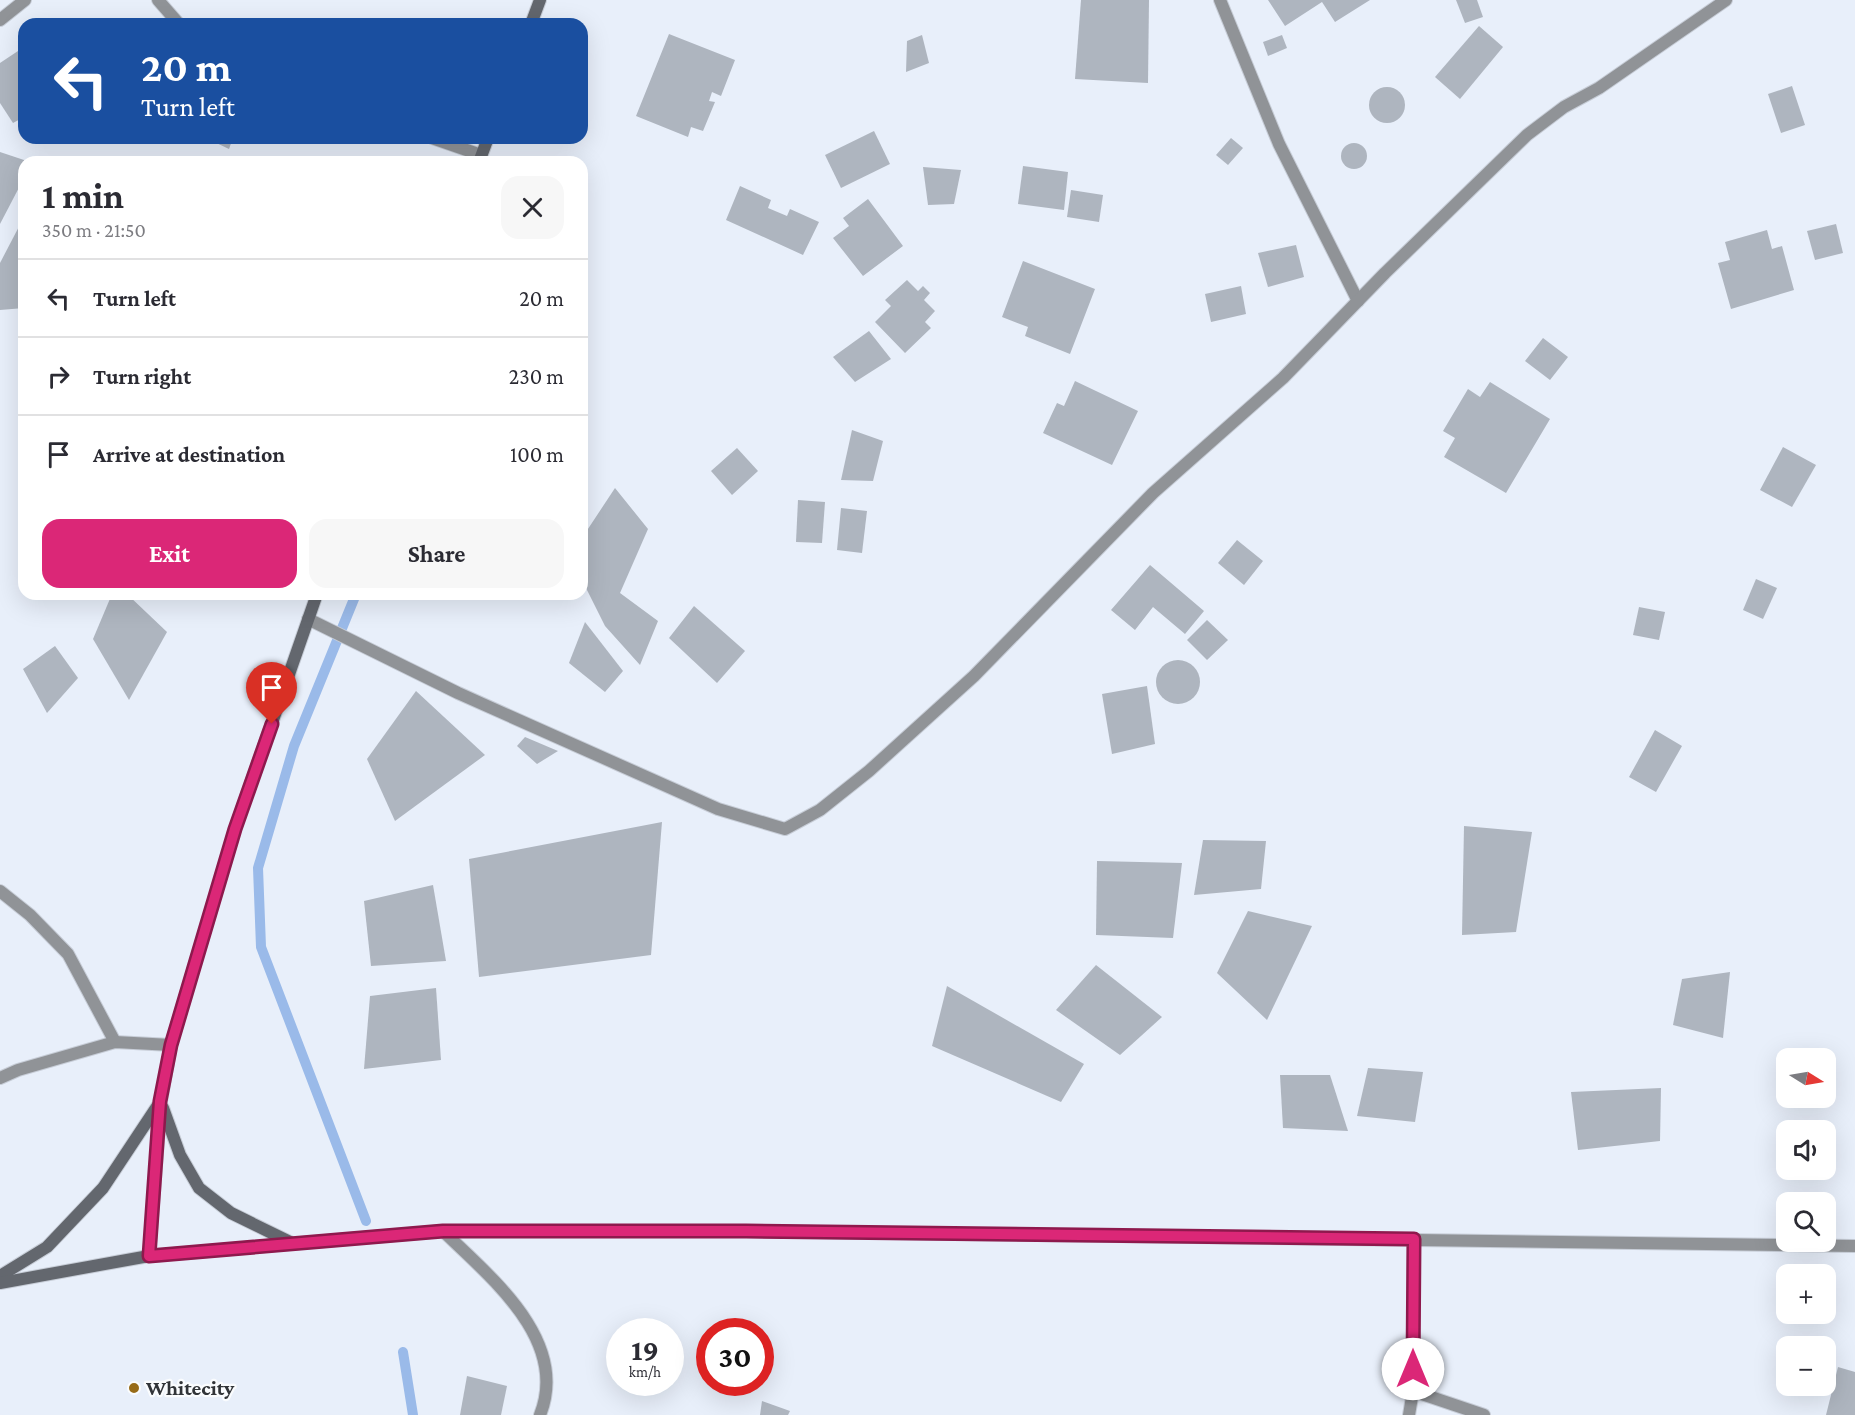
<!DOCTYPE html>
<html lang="en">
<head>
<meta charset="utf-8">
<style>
  body { margin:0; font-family:"Crimson Pro",serif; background:#f7f7f7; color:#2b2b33; height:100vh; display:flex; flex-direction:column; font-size:22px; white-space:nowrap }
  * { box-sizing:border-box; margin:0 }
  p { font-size:20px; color:#7c7c81 }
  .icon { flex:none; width:33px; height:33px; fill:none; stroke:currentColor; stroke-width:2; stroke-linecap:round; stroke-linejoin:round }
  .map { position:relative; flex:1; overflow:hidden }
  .sheet { position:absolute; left:18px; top:156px; width:570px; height:444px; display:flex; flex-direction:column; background:#fff; border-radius:18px; box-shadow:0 6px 24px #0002 }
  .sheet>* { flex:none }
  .guide { position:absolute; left:18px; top:18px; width:570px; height:126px; border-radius:18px; box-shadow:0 6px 24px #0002; background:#1a4fa0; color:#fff; overflow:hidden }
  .needle { width:39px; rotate:101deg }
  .controls { position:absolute; left:1776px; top:1048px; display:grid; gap:12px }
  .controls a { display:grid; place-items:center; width:60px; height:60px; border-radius:12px; background:#fff; box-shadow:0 6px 24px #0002; font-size:30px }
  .speed { position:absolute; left:606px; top:1318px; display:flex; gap:12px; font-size:30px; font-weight:700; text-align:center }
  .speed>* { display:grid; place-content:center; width:78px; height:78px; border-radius:50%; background:#fff; box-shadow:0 6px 24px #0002; line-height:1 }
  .speed small { font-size:15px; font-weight:400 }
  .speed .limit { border:9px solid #d22; background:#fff; color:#111 }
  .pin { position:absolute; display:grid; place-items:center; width:51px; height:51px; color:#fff; margin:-62px -26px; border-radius:50% 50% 50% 0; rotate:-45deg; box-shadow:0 0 6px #0007 }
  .pin .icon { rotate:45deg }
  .me { position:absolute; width:66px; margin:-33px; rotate:0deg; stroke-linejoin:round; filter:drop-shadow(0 0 4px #0008) }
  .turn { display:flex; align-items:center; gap:21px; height:126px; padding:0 24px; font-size:27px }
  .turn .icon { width:78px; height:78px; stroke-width:2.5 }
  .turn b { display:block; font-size:42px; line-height:51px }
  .round { display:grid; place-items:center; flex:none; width:63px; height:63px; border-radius:18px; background:#f7f7f7 }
  .summary { display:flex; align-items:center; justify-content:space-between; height:102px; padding:0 24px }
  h1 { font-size:36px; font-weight:700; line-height:45px }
  .cta { display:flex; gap:12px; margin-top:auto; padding:12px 24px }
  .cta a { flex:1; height:69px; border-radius:18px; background:#db2777; color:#fff; font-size:24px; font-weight:700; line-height:69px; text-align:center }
  .cta a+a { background:#f7f7f7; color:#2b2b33 }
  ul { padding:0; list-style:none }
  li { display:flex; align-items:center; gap:18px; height:78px; padding:0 24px; border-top:2px solid #e1e1e2 }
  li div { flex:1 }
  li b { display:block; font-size:22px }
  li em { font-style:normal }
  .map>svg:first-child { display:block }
</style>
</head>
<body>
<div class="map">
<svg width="1855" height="1415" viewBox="0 0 1855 1415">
  <rect width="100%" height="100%" fill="#e8effa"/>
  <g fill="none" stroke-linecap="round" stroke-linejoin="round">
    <g stroke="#9abae9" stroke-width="10">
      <polyline points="356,594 294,746 258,868 261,947 366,1221"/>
      <polyline points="403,1352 413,1415"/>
    </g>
  </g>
  <g fill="#aeb5bf">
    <polygon points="1081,0 1149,0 1148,83 1075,79"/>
    <polygon points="1268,0 1370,0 1335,22 1322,2 1285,26"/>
    <polygon points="1456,0 1477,0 1483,17 1465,23"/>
    <polygon points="1479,26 1503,47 1460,99 1435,77"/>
    <polygon points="669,34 735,60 721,96 712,92 709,101 715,102 703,131 691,127 688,137 636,116"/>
    <polygon points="922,35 929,63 906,72 907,41"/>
    <polygon points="1282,35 1287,48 1268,56 1263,42"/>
    <polygon points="24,47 24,117 13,123 0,103 0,63"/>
    <polygon points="1792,86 1805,125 1781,133 1768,94"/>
    <circle cx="1387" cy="105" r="18"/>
    <polygon points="874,131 890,164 841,188 825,155"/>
    <polygon points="206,138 233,138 229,149"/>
    <polygon points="1231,138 1243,148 1228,165 1216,155"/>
    <circle cx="1354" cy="156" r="13"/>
    <polygon points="0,152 24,160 24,178 0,224"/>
    <polygon points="1023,166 1068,172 1064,210 1018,204"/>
    <polygon points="923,167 961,170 954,204 928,205"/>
    <polygon points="740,186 771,200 768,208 787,216 790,209 819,222 803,255 726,220"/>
    <polygon points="1071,190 1103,195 1099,222 1067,217"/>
    <polygon points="868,199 903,246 863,276 833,238 849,226 843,218"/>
    <polygon points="24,217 24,308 0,310 0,263"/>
    <polygon points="1836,224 1843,253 1815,260 1807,231"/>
    <polygon points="1767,230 1772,249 1782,246 1794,290 1731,309 1718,263 1730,260 1725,242"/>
    <polygon points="1296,245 1304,277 1268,287 1258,253"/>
    <polygon points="1023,261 1095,289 1070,354 1025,336 1028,327 1002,317"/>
    <polygon points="907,280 918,291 923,286 930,293 924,300 935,311 925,322 931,328 905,353 875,322 891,306 885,300"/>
    <polygon points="1241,286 1246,314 1211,322 1205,294"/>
    <polygon points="869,331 891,359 855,382 833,357"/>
    <polygon points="1543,338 1568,357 1550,380 1525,361"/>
    <polygon points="1075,381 1138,411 1112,465 1043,433 1057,403 1064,406"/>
    <polygon points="1490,382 1550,419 1506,493 1444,457 1455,438 1443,431 1468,389 1480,397"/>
    <polygon points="852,430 883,441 873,481 841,480"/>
    <polygon points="1783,447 1816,465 1792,507 1760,490"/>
    <polygon points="737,448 758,471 732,495 711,471"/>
    <polygon points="615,488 648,529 620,593 658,621 640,665 605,626 582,580 582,538"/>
    <polygon points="798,500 825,502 822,543 796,542"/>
    <polygon points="841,508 867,511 862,553 837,550"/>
    <polygon points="1237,540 1263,561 1244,585 1218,563"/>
    <polygon points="1150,565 1204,611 1185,634 1153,607 1135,630 1111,610"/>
    <polygon points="1756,579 1777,588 1763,619 1743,610"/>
    <polygon points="112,594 127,594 167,632 129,700 93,639"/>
    <polygon points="694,606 745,651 717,683 669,638"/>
    <polygon points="1639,607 1665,612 1659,640 1633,635"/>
    <polygon points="1207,620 1228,640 1207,660 1187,640"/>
    <polygon points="585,622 623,671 605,692 569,663"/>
    <polygon points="55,646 78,678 47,713 23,669"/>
    <circle cx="1178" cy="682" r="22"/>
    <polygon points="1147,686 1155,744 1112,754 1102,694"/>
    <polygon points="416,691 485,755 395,821 367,759"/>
    <polygon points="1655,730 1682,746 1656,792 1629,777"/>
    <polygon points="525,737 558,751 537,764 517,746"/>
    <polygon points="662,822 651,955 479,977 469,859"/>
    <polygon points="1464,826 1532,832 1516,932 1462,935"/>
    <polygon points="1203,840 1266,841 1261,889 1194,895"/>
    <polygon points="1097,861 1182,863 1173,938 1096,935"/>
    <polygon points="433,885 446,961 371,966 364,901"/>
    <polygon points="1248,911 1312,926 1267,1020 1217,973"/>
    <polygon points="1096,965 1162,1017 1120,1055 1056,1010"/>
    <polygon points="1730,972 1723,1038 1673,1025 1682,979"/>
    <polygon points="947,986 1084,1064 1061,1102 932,1046"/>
    <polygon points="436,988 441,1060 364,1069 370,996"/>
    <polygon points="1368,1068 1423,1072 1415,1122 1357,1116"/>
    <polygon points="1280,1075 1330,1075 1348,1131 1283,1128"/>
    <polygon points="1661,1088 1660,1141 1578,1150 1571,1092"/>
    <polygon points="1838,1367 1855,1372 1855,1415 1826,1415"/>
    <polygon points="467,1376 507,1386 501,1415 460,1415"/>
    <polygon points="762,1401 790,1411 788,1415 760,1415"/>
  </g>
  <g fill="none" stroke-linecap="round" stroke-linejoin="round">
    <defs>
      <g id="street">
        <polyline points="158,0 179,24"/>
        <polyline points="1220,0 1279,144 1358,301"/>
        <polyline points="0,20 25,0"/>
        <polyline points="432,138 481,155"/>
        <polyline points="308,619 458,693 718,809 785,829 820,810 869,771 974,676 1153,493 1283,378 1385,273 1527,135 1564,107 1599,88 1726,0"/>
        <polyline points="0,891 30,915 68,954 115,1042"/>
        <polyline points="0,1078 18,1070 115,1042 171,1045"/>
        <path d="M443 1231C490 1277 570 1340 540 1415"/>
        <polyline points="149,1256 443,1231 746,1231 1855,1246"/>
        <polyline points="1413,1391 1484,1415"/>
        <polyline points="1409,1415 1413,1391 1414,1239"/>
      </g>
      <g id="secondary">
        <polyline points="531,24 540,0"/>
        <polyline points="479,162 488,138"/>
        <polyline points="163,1108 180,1155 199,1188 231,1213 292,1243"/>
        <polyline points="0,1276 47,1247 103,1188 160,1102"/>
        <polyline points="0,1283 149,1256 161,1101 171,1045 235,829 317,594"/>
      </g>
    </defs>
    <use href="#street" stroke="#c7cdd7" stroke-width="14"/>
    <use href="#secondary" stroke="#c7cdd7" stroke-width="14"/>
    <use href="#street" stroke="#909397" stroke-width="12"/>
    <use href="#secondary" stroke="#63676e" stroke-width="12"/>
  </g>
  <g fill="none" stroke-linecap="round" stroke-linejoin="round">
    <defs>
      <polyline id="route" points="272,724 235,829 171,1045 160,1101 149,1256 443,1231 746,1231 1414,1239 1413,1369"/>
    </defs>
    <use href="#route" stroke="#8e194d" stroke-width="15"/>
    <use href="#route" stroke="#db2777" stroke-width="10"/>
  </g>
  <circle fill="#976b18" stroke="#fafcfe" stroke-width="2" cx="134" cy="1388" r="6"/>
  <g text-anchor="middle" stroke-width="4.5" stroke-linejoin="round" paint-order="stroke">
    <g font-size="21" font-weight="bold" fill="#313438" stroke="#fafcfe" text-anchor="start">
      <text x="146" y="1395">Whitecity</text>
    </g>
  </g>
</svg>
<div class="controls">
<a><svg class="needle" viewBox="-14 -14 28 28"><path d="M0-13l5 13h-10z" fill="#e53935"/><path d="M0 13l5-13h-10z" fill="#7c7c81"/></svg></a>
<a><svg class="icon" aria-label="sound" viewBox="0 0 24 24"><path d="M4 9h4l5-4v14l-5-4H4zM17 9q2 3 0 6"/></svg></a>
<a><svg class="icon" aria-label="search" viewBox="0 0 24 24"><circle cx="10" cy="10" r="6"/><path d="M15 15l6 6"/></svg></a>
<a>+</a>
<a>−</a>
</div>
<div class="speed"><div>19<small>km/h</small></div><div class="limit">30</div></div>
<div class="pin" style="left:272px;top:724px;background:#d93025"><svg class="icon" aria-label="arrive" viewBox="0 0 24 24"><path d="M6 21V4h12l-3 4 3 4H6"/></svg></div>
<svg class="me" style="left:1413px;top:1369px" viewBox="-20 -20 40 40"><circle r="19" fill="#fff"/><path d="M0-13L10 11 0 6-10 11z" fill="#db2777"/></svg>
<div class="guide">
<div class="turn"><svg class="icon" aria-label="left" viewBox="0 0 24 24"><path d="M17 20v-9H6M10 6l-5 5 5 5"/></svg><div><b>20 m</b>Turn left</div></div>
</div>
<section class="sheet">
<div class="summary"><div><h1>1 min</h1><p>350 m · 21:50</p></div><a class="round"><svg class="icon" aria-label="close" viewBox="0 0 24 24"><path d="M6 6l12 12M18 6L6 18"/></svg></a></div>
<ul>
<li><svg class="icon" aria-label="left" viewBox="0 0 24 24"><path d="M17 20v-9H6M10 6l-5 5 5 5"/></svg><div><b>Turn left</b></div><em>20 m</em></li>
<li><svg class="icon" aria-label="right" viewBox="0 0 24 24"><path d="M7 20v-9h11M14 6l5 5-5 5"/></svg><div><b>Turn right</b></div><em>230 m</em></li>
<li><svg class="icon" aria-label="arrive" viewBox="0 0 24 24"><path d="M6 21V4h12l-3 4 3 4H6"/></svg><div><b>Arrive at destination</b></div><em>100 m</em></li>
</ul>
<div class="cta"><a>Exit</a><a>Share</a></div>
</section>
</div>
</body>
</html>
